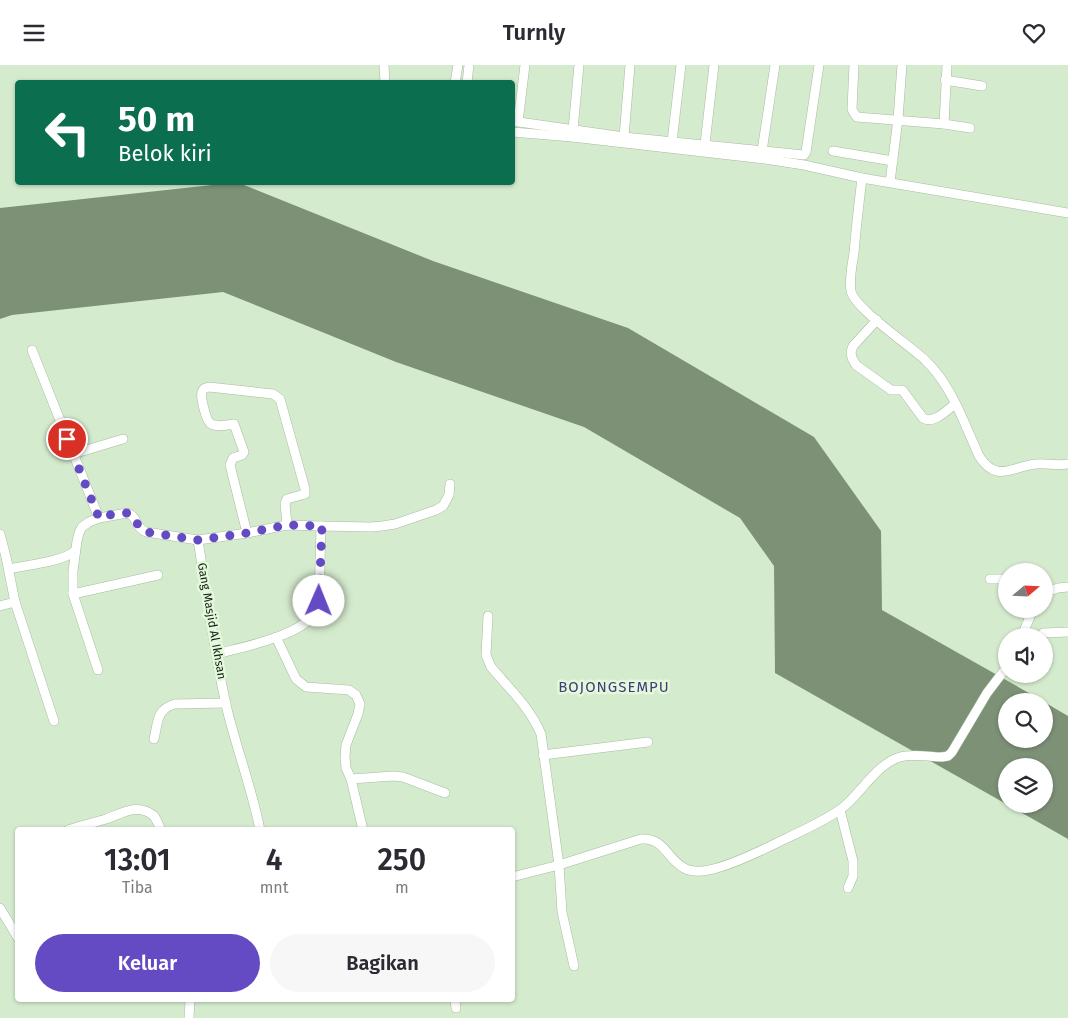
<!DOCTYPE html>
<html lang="id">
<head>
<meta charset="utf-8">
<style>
  body { margin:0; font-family:"Fira Sans",sans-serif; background:#f7f7f7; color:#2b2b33; height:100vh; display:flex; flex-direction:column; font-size:19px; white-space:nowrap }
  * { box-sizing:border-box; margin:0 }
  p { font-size:16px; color:#7c7c81 }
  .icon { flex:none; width:28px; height:28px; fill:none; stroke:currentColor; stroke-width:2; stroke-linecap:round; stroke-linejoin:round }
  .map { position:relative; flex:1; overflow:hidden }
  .drawer { position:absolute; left:15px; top:762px; width:500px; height:175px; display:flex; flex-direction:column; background:#fff; border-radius:5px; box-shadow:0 1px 4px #0004 }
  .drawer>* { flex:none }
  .guide { position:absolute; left:15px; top:15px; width:500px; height:105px; border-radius:5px; box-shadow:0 1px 4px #0004; background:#0b6e4f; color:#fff; overflow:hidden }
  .needle { width:32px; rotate:71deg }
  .buttons { position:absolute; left:998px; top:498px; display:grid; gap:10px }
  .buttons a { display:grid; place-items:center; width:55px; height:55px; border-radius:50%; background:#fff; box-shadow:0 1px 4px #0004; font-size:25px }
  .pin { position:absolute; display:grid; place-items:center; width:42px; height:42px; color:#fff; margin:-21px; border:2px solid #fff; border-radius:50%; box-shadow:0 1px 5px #0007 }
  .me { position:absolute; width:55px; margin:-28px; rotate:1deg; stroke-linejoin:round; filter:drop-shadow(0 0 4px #0008) }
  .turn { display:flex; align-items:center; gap:18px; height:105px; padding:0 20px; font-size:22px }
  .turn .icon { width:65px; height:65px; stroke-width:2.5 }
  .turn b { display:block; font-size:35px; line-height:42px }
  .eta { display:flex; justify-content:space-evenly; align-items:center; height:85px; text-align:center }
  .eta b { font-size:30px; font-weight:600; line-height:35px }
  .action { display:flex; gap:10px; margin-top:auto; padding:10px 20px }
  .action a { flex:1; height:58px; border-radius:30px; background:#654bc3; color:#fff; font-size:20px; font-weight:600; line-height:58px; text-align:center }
  .action a+a { background:#f7f7f7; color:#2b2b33 }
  header { display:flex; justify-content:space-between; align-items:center; height:65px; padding:0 20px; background:#fff; font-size:22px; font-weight:600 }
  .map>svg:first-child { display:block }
</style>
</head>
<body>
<header><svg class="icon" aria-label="menu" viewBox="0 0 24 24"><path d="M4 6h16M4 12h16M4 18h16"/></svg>Turnly<svg class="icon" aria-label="heart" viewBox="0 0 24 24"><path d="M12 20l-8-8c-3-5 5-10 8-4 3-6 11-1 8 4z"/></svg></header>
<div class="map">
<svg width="1068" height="953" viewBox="0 0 1068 953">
  <rect width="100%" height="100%" fill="#d5ebce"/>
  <path fill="#7d9177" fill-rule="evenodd" d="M231 118H239L433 196 628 263 814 372 881 466 882 545 1043 636H1006V674H1044V637L1068 651V774L775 608 774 501 740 453 584 362 396 297 223 227 12 250 0 254V143ZM1006 701H1044V739H1006Z"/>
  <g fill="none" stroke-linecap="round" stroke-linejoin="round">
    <defs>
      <g id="street">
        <polyline points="384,0 385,18"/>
        <polyline points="854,0 852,44 854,48 857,52 944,59 970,63"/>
        <polyline points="945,15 982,21"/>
        <polyline points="455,18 458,0"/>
        <polyline points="467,18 469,0"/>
        <polyline points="512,56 624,72 804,90 806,87 819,0"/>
        <polyline points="518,57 525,0"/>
        <polyline points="944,59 947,0"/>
        <polyline points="573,65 579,0"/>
        <polyline points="512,67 572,72 765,94 804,100 862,113 1068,148"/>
        <polyline points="624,72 630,0"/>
        <polyline points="672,77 681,0"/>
        <polyline points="705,79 714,0"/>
        <polyline points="762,86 775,0"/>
        <polyline points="833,86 893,96"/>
        <path d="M862 113C859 138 856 163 854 188 852 200 849 214 851 226 854 243 912 282 926 296 952 321 964 358 979 391 997 419 1012 401 1036 399 1048 398 1055 401 1068 399"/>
        <polyline points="890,117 898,54 902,0"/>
        <path d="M877 255 853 281 851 287 852 293 856 300 891 325H902L903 326 923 353C933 360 947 345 955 339"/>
        <polyline points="32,285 99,453"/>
        <polyline points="73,389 123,374"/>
        <path d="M247 468 230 400 233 393 242 390 244 387 234 359C227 360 215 363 210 358 206 355 200 331 202 327 203 323 205 323 209 322L273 329 280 334 305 424V429L287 434 285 438 287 460"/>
        <polyline points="0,469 6,492 15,537"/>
        <path d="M198 475C207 531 214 588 227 644 237 685 252 724 260 765"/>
        <path d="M9 504C26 500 62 497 75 486"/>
        <polyline points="990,514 1006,514"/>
        <polyline points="1044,528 1058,523 1068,522"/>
        <polyline points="73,529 158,510"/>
        <polyline points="0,541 15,537 54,656"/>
        <path d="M488 551 486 590 491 602C509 623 530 643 541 669L559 800 562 847 574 901"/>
        <polyline points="1043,568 1068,567"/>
        <polyline points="1022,571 1033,544"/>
        <polyline points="276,572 296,614 306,622 349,625 356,630 360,639 358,649 346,680 345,692 346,703 351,714 363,765"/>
        <path d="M217 589C243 582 301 571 316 547 318 544 318 539 319 536L321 461 371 462 382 461 395 459 436 445 443 441 449 430 450 419"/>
        <path d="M98 605 73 529V506L77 476 79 468 82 462 89 457 99 453 127 448C139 452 133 461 146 467L198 475 247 468 287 460 321 461"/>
        <path d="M154 674C158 658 156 644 175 639L226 638"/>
        <polyline points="543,690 648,677"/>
        <polyline points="351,714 393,711 403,712 445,728"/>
        <polyline points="840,745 853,796 853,811 848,823"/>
        <path d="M68 765C80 761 93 758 106 754 121 749 138 737 154 751 157 755 159 761 161 765"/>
        <path d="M512 812 559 800 641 774C664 772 667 794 684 803 693 808 707 806 717 803 742 796 764 784 787 773 806 764 824 756 841 744 861 729 876 699 900 692 913 688 929 692 942 692L948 691 952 687 987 628 1006 603"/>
        <polyline points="0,843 18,873"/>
        <polyline points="455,935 456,943"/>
        <polyline points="189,953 190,935"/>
      </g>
    </defs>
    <use href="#street" stroke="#a7bca0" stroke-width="10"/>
    <use href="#street" stroke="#fff" stroke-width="9"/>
  </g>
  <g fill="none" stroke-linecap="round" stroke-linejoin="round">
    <path stroke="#654bc3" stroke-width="9" stroke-dasharray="0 16.2" d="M67 374 99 453C107 451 128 443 134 452 139 459 136 463 146 467L198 475 247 468 287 460 322 461 319 536"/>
  </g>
  <g text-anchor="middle" stroke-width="5" stroke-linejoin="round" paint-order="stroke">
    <g font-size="12" fill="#161e13" stroke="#e2f9db">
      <text transform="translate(212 556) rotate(80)" y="4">Gang Masjid Al Ikhsan</text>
    </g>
    <g font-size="15" letter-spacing="1" fill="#453b78" stroke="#e2f9db">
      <text x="614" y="627">BOJONGSEMPU</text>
    </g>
  </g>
</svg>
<div class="buttons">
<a><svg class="needle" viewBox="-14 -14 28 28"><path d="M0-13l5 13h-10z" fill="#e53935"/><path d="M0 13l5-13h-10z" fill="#7c7c81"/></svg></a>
<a><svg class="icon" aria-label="sound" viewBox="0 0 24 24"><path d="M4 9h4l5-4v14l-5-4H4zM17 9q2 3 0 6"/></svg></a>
<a><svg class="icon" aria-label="search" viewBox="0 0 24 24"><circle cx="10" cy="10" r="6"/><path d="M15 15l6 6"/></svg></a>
<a><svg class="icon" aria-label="layers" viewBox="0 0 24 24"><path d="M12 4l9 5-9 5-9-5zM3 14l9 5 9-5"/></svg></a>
</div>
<div class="pin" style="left:67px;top:374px;background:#d93025"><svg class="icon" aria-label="arrive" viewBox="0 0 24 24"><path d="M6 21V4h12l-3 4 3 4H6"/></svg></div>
<svg class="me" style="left:319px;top:536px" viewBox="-20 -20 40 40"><circle r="19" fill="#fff"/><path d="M0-13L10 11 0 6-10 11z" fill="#654bc3"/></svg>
<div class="guide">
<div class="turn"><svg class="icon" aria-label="left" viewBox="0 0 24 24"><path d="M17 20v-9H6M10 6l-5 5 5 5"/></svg><div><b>50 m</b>Belok kiri</div></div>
</div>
<section class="drawer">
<div class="eta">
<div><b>13:01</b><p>Tiba</p></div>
<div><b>4</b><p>mnt</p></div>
<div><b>250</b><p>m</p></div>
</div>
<div class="action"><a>Keluar</a><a>Bagikan</a></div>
</section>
</div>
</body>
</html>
